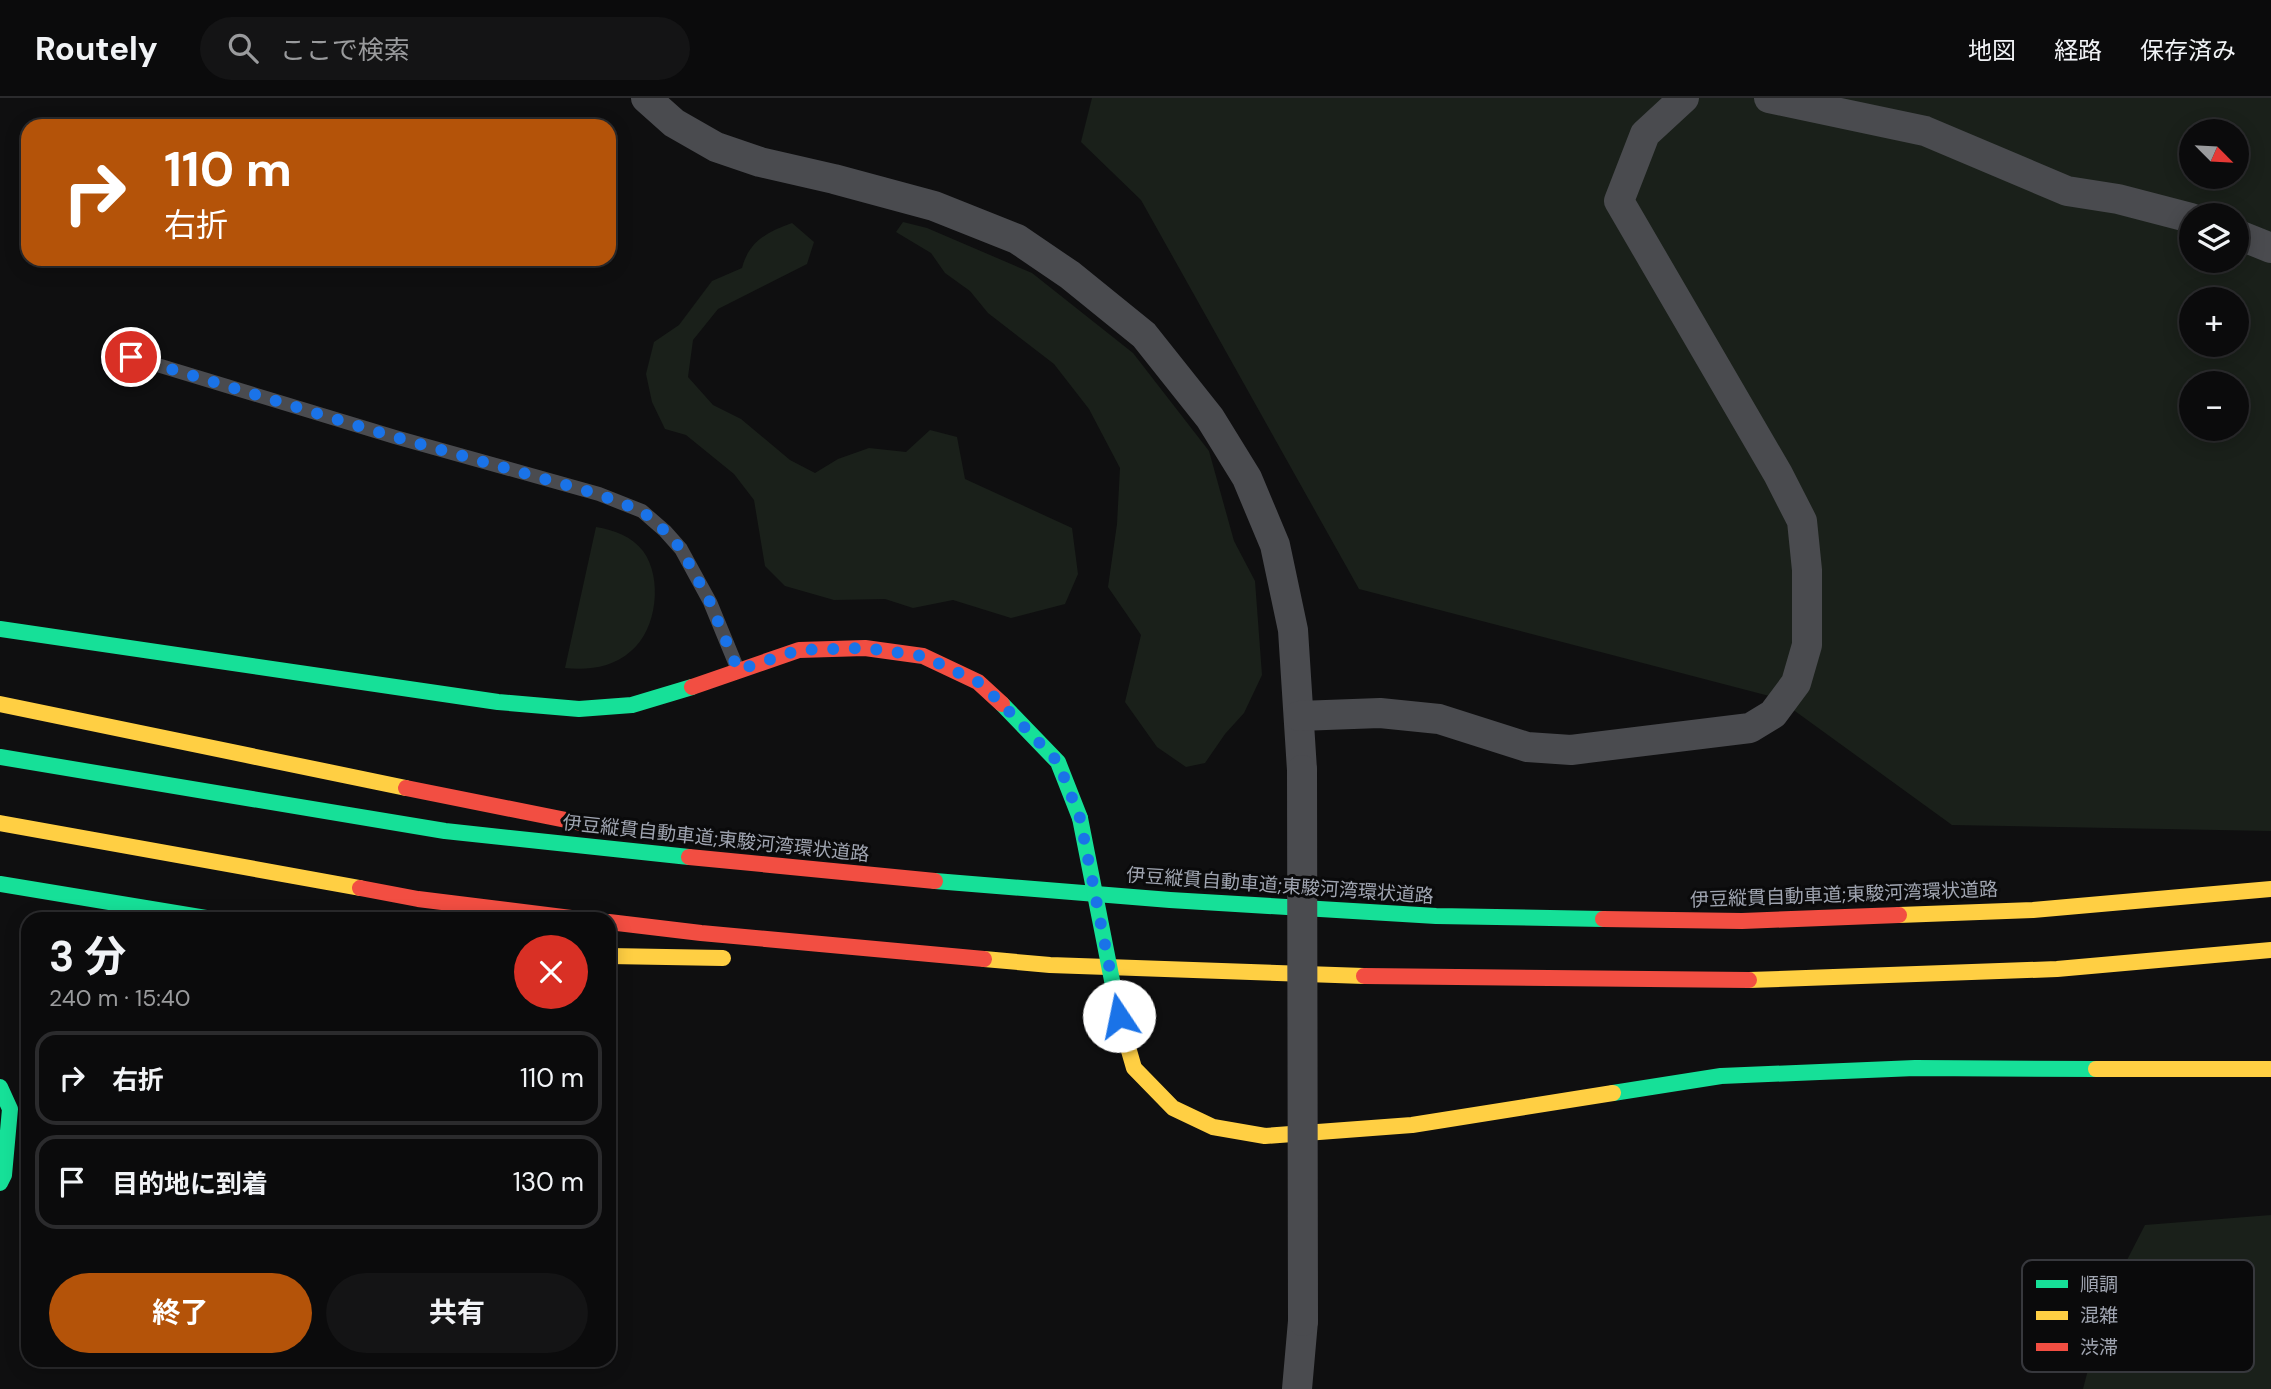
<!DOCTYPE html>
<html lang="ja">
<head>
<meta charset="utf-8">
<style>
  body { margin:0; font-family:"DM Sans","Noto Sans JP",sans-serif; background:#141415; color:#f1f3f6; height:100vh; display:flex; flex-direction:column; font-size:26px; white-space:nowrap }
  * { box-sizing:border-box; margin:0 }
  p { font-size:23px; color:#9a9b9d }
  .icon { flex:none; width:38px; height:38px; fill:none; stroke:currentColor; stroke-width:2; stroke-linecap:round; stroke-linejoin:round }
  .map { position:relative; flex:1; overflow:hidden }
  .panel { position:absolute; left:21px; top:814px; width:595px; height:455px; display:flex; flex-direction:column; background:#0b0b0c; border-radius:21px; box-shadow:0 4px 18px #0003,0 0 0 2px #2b2b2d }
  .panel>* { flex:none }
  .top-card { position:absolute; left:21px; top:21px; width:595px; height:147px; border-radius:21px; box-shadow:0 4px 18px #0003,0 0 0 2px #2b2b2d; background:#b45309; color:#fff; overflow:hidden }
  .needle { width:46px; rotate:114deg }
  .tools { position:absolute; left:2179px; top:21px; display:grid; gap:14px }
  .tools a { display:grid; place-items:center; width:70px; height:70px; border-radius:50%; background:#0b0b0c; box-shadow:0 4px 18px #0003,0 0 0 2px #2b2b2d; font-size:35px }
  .pin { position:absolute; display:grid; place-items:center; width:60px; height:60px; color:#fff; margin:-30px; border:4px solid #fff; border-radius:50%; box-shadow:0 2px 7px #0007 }
  .me { position:absolute; width:77px; margin:-38px; rotate:349deg; stroke-linejoin:round; filter:drop-shadow(0 0 5px #0008) }
  .turn { display:flex; align-items:center; gap:24px; height:147px; padding:0 28px; font-size:32px }
  .turn .icon { width:91px; height:91px; stroke-width:2.5 }
  .turn b { display:block; font-size:49px; line-height:60px }
  .round { display:grid; place-items:center; flex:none; width:74px; height:74px; border-radius:37px; background:#141415 }
  .headline { display:flex; align-items:center; justify-content:space-between; height:119px; padding:0 28px }
  h1 { font-size:42px; font-weight:700; line-height:52px }
  .primary-button { display:flex; gap:14px; margin-top:auto; padding:14px 28px }
  .primary-button a { flex:1; height:80px; border-radius:42px; background:#b45309; color:#fff; font-size:28px; font-weight:700; line-height:80px; text-align:center }
  .primary-button a+a { background:#141415; color:#f1f3f6 }
  ul { padding:0; list-style:none }
  li { display:flex; align-items:center; gap:21px; height:94px; margin:0 14px 10px; padding:0 14px; border:4px solid #2b2b2d; border-radius:21px }
  li div { flex:1 }
  li b { display:block; font-size:26px }
  li em { font-style:normal }
  header { display:flex; align-items:center; gap:42px; box-sizing:border-box; height:98px; padding:0 35px; background:#0b0b0c; border-bottom:2px solid #2b2b2d }
  header strong { font-size:33px }
  nav { display:flex; gap:38px; margin-inline-start:auto; font-size:24px }
  .search { width:490px; height:63px; background:#141415; display:flex; align-items:center; gap:18px; box-sizing:border-box; padding:0 24px; border-radius:38px; color:#9a9b9d; font-size:26px }
  .map>svg:first-child { display:block }
</style>
</head>
<body>
<header>
<strong>Routely</strong>
<div class="search"><svg class="icon" aria-label="search" viewBox="0 0 24 24"><circle cx="10" cy="10" r="6"/><path d="M15 15l6 6"/></svg>ここで検索</div>
<nav><a>地図</a><a>経路</a><a>保存済み</a></nav>
</header>
<div class="map">
<svg width="2271" height="1291" viewBox="0 0 2271 1291">
  <rect width="100%" height="100%" fill="#0f0f10"/>
  <g fill="#1a201a" fill-rule="evenodd">
    <path d="M1092 0H2271V733L1952 727 1777 600 1359 491 1141 102 1081 44ZM2191 33H2236V79H2191ZM2191 117H2236V163H2191ZM2191 201H2236V247H2191ZM2191 285H2236V331H2191Z"/>
    <polygon points="903,124 927,130 1032,175 1133,255 1209,353 1234,443 1255,483 1262,577 1244,615 1225,636 1205,665 1186,669 1157,649 1125,604 1141,537 1108,489 1117,426 1120,370 1089,311 1054,266 988,215 970,193 945,175 931,155 896,134"/>
    <path d="M792 125 814 144 807 166 718 211 693 242 688 279 713 307 741 321 790 362 815 375 838 361 869 350 906 354 930 332 957 339 965 381 1072 430 1078 476 1065 506 1011 520 953 502 913 510 885 501 834 502 785 488 765 468 754 402 734 376 686 337 665 331 652 304 646 276 654 244 679 227 712 183 742 170C749 143 767 134 792 125Z"/>
    <path d="M596 429C614 432 631 438 643 453 663 480 657 532 631 553 612 570 589 572 565 570Z"/>
    <polygon points="2271,1117 2271,1291 2083,1291 2106,1203 2145,1127"/>
  </g>
  <g fill="none" stroke-linecap="round" stroke-linejoin="round">
    <polyline stroke="#4a4b4f" stroke-width="14" points="131,259 395,339 599,396 642,413 665,433 681,451 710,504 738,572"/>
    <g stroke="#4a4b4f" stroke-width="30">
      <polyline points="646,0 674,25 716,49 760,64 834,81 934,108 1017,141 1070,177 1144,237 1210,320 1247,380 1275,447 1293,532 1302,672"/>
      <polyline points="1769,0 1925,33 2067,93 2118,101 2191,120"/>
      <polyline points="2236,136 2271,150"/>
      <polyline points="1299,618 1380,615 1439,621 1527,649 1571,652 1750,630 1773,616 1796,585 1807,547 1807,472 1802,423 1778,376 1619,103 1645,36 1684,0"/>
      <polyline points="1297,1291 1303,1223"/>
    </g>
    <g stroke="#16e098" stroke-width="16">
      <polyline points="0,531 498,604 579,611 632,607 692,589"/>
      <polyline points="1002,606 1058,664 1080,720"/>
      <polyline points="0,659 445,733 689,759"/>
      <polyline points="935,783 1170,802 1436,818 1603,821"/>
      <polyline points="0,786 212,821"/>
      <polyline points="0,989 10,1011 4,1077 0,1085"/>
      <polyline points="1613,995 1721,978 1915,970 2096,971"/>
    </g>
    <g stroke="#ffcf43" stroke-width="16">
      <polyline points="0,606 406,690"/>
      <polyline points="0,725 360,790"/>
      <polyline points="1899,817 2033,812 2271,791"/>
      <polyline points="609,858 723,860"/>
      <polyline points="984,861 1050,867 1364,878"/>
      <polyline points="1749,882 2057,871 2271,852"/>
      <polyline points="1119,918 1134,970 1173,1010 1213,1029 1265,1038 1412,1027 1613,995"/>
      <polyline points="2096,971 2271,971"/>
    </g>
    <g stroke="#f24e42" stroke-width="16">
      <polyline points="692,589 799,552 865,550 923,558 978,584 1002,606"/>
      <polyline points="406,690 581,725"/>
      <polyline points="689,759 935,783"/>
      <polyline points="360,790 418,801 579,821"/>
      <polyline points="1603,821 1742,823 1899,817"/>
      <polyline points="609,824 701,835 984,861"/>
      <polyline points="1364,878 1749,882"/>
    </g>
    <polyline stroke="#4a4b4f" stroke-width="30" points="1302,672 1303,1223"/>
    <polyline stroke="#16e098" stroke-width="16" points="1080,720 1119,918"/>
  </g>
  <g fill="none" stroke-linecap="round" stroke-linejoin="round">
    <polyline stroke="#1a73e8" stroke-width="12" stroke-dasharray="0 21.6" points="131,259 395,339 598,396 642,413 665,433 681,451 710,504 738,572 799,552 865,550 923,558 978,584 999,603 1058,664 1080,720 1119,918"/>
  </g>
  <g text-anchor="middle" stroke-width="6" stroke-linejoin="round" paint-order="stroke">
    <g font-size="19" fill="#a0a5b1" stroke="#0a0a0b">
      <text transform="translate(716 740) rotate(6)" y="7">伊豆縦貫自動車道;東駿河湾環状道路</text>
      <text transform="translate(1280 787) rotate(4)" y="7">伊豆縦貫自動車道;東駿河湾環状道路</text>
      <text transform="translate(1844 796) rotate(-2)" y="7">伊豆縦貫自動車道;東駿河湾環状道路</text>
    </g>
  </g>
  <rect x="2022" y="1162" width="232" height="112" rx="10" fill="#0a0a0b" stroke="#37383d" stroke-width="2"/>
  <rect x="2036" y="1182" width="32" height="8" fill="#16e098"/>
  <rect x="2036" y="1213" width="32" height="9" fill="#ffcf43"/>
  <rect x="2036" y="1245" width="32" height="8" fill="#f24e42"/>
  <g font-size="19" fill="#a0a5b1">
    <text x="2080" y="1193">順調</text>
    <text x="2080" y="1224">混雑</text>
    <text x="2080" y="1256">渋滞</text>
  </g>
</svg>
<div class="tools">
<a><svg class="needle" viewBox="-14 -14 28 28"><path d="M0-13l5 13h-10z" fill="#e53935"/><path d="M0 13l5-13h-10z" fill="#9a9b9d"/></svg></a>
<a><svg class="icon" aria-label="layers" viewBox="0 0 24 24"><path d="M12 4l9 5-9 5-9-5zM3 14l9 5 9-5"/></svg></a>
<a>+</a>
<a>−</a>
</div>
<div class="pin" style="left:131px;top:259px;background:#d93025"><svg class="icon" aria-label="arrive" viewBox="0 0 24 24"><path d="M6 21V4h12l-3 4 3 4H6"/></svg></div>
<svg class="me" style="left:1119px;top:918px" viewBox="-20 -20 40 40"><circle r="19" fill="#fff"/><path d="M0-13L10 11 0 6-10 11z" fill="#1a73e8"/></svg>
<div class="top-card">
<div class="turn"><svg class="icon" aria-label="right" viewBox="0 0 24 24"><path d="M7 20v-9h11M14 6l5 5-5 5"/></svg><div><b>110 m</b>右折</div></div>
</div>
<section class="panel">
<div class="headline"><div><h1>3 分</h1><p>240 m · 15:40</p></div><a class="round" style="background:#d93025;color:#fff"><svg class="icon" aria-label="close" viewBox="0 0 24 24"><path d="M6 6l12 12M18 6L6 18"/></svg></a></div>
<ul>
<li><svg class="icon" aria-label="right" viewBox="0 0 24 24"><path d="M7 20v-9h11M14 6l5 5-5 5"/></svg><div><b>右折</b></div><em>110 m</em></li>
<li><svg class="icon" aria-label="arrive" viewBox="0 0 24 24"><path d="M6 21V4h12l-3 4 3 4H6"/></svg><div><b>目的地に到着</b></div><em>130 m</em></li>
</ul>
<div class="primary-button"><a>終了</a><a>共有</a></div>
</section>
</div>
</body>
</html>
